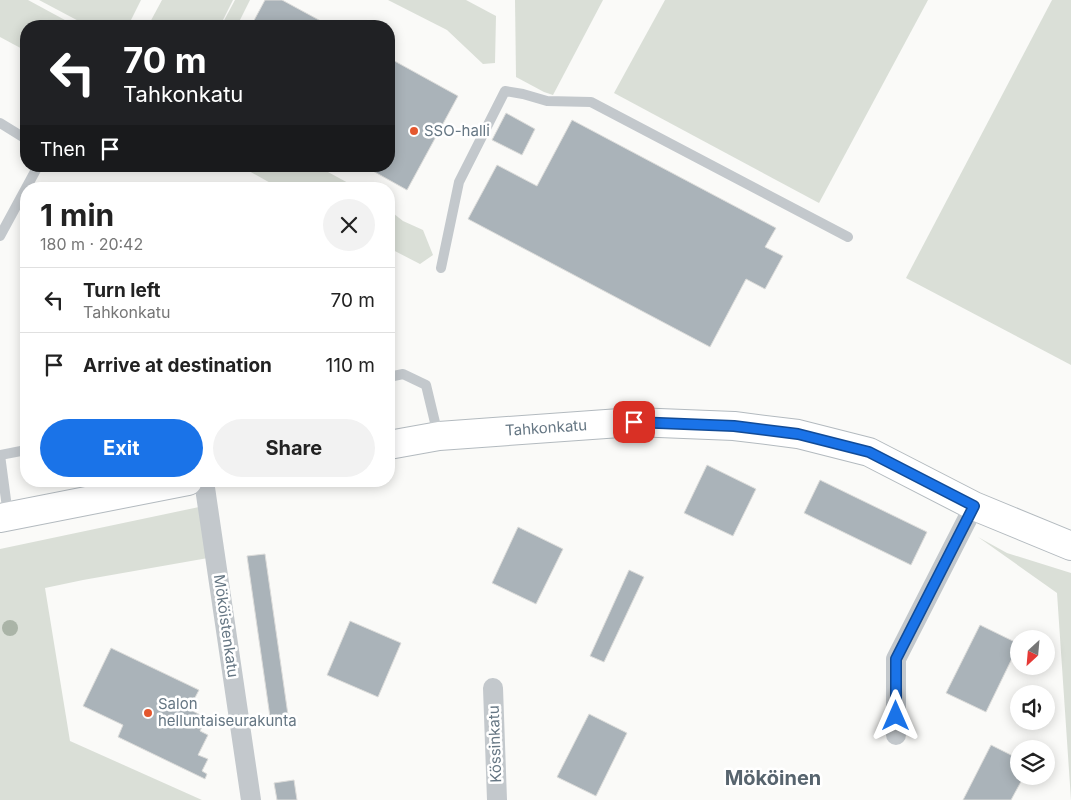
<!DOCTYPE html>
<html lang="en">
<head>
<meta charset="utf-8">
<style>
  body { margin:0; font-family:Inter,sans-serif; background:#f2f2f2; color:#222; height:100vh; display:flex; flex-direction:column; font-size:19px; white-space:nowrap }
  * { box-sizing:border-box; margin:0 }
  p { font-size:16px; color:#767676 }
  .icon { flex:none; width:28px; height:28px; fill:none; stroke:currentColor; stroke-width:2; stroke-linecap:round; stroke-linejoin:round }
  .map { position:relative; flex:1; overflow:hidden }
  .panel { position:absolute; left:20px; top:182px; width:375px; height:305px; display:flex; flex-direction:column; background:#fff; border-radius:20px; box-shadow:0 2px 12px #0003 }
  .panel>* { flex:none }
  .hud { position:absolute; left:20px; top:20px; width:375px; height:152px; border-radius:20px; box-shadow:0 2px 12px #0003; background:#202124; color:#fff; overflow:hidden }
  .needle { width:32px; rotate:206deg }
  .controls { position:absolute; left:1010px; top:630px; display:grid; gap:10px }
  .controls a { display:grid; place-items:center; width:45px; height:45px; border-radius:50%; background:#fff; box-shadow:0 2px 12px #0003; font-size:25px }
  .pin { position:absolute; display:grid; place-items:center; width:42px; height:42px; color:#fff; margin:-21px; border-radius:10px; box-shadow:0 2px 8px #0006 }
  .me { position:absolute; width:55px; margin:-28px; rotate:0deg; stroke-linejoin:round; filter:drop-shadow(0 0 4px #0008) }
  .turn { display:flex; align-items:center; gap:18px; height:105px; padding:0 20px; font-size:22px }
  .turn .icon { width:65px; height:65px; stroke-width:2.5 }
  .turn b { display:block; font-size:35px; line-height:42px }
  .then { display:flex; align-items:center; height:48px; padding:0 20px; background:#0003; gap:10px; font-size:19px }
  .round { display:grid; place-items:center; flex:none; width:52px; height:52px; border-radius:26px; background:#f2f2f2 }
  .headline { display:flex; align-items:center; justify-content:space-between; height:85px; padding:0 20px }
  h1 { font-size:30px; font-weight:700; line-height:38px }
  .cta { display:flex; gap:10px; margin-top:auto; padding:10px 20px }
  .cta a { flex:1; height:58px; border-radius:30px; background:#1a73e8; color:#fff; font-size:20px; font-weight:700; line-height:58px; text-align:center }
  .cta a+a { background:#f2f2f2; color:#222 }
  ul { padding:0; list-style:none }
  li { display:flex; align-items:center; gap:15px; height:65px; padding:0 20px; border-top:1px solid #e0e0e0 }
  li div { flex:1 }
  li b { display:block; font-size:19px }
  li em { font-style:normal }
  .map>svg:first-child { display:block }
</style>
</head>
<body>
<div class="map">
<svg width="1071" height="800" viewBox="0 0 1071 800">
  <rect width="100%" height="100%" fill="#fafaf8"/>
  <g fill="#dadfd7">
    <polygon points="0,0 28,0 76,26 26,26 26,51 0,37"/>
    <polygon points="39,0 141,0 128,26 88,26"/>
    <polygon points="162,0 233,0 220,26 148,26"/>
    <polygon points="235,0 250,0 237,26 221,26"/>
    <polygon points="388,0 466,0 496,16 495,63 483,64 447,30"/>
    <polygon points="515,0 603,0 553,95 544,92 516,77"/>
    <polygon points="665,0 928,0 819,203 614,93"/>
    <polygon points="1052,0 1071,0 1071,365 906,278"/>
    <polygon points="240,166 317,166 350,184 354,189 281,189"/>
    <polygon points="389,210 403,221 423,230 433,255 420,264 389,248"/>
    <polygon points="199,507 208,558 83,580 45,588 70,741 202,800 0,800 0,549"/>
    <polygon points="978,537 1007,553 1071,573 1071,800 1057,593"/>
  </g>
  <g fill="#aab3b9" stroke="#dcdcda">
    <polygon points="265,0 282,0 330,26 251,26"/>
    <polygon points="389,58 458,96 407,190 364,166 389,166"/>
    <polygon points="506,113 535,129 522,155 492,140"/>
    <polygon points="572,120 776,228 765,247 783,256 765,289 746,279 710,347 468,219 497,165 537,186"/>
    <polygon points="707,465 756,489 733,536 684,513"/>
    <polygon points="820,480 927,532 911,565 804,513"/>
    <polygon points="518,527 563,549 536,604 492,583"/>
    <polygon points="265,554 288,715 270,717 247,556"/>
    <polygon points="629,570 644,577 604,662 590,656"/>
    <polygon points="350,621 401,643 378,697 327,675"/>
    <polygon points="980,625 1019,644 986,712 946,693"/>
    <polygon points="111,648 199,690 189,709 206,718 200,731 208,735 198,755 208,759 202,771 207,774 205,779 118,737 123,725 83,706"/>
    <polygon points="589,714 627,733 596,796 557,777"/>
    <polygon points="991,745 1019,759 1019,776 1024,776 1011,800 963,800"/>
    <polygon points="294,780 297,800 277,800 274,783"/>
  </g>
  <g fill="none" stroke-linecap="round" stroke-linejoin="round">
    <defs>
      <g id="secondary">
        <polyline points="389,445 439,436 634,422 734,426 798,434 869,452 974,506 1071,546"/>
        <polyline points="0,518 188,481"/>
      </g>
    </defs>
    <use href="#secondary" stroke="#b3babf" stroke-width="30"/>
    <g stroke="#c3c8cc" stroke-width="10">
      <polyline points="0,123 26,139"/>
      <polyline points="0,236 38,166"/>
      <polyline points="441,268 459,182 505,91 523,94 547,101 591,102 848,237"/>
      <polyline points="389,377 403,374 426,385 438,435"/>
      <polyline points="0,455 8,515"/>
      <polyline points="0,455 26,450"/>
    </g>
    <g stroke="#c3c8cc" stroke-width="20">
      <polyline points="204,481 251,800"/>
      <polyline points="493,688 497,800"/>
      <polyline points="896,735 896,659 974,506"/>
    </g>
    <use href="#secondary" stroke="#fff" stroke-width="28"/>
  </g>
  <circle fill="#aab4a7" cx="10" cy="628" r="8"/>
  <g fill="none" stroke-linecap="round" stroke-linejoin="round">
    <defs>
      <polyline id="route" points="634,422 734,426 798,434 869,452 974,506 896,659 896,716"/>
    </defs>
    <use href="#route" stroke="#114b97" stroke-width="12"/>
    <use href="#route" stroke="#1a73e8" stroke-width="9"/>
  </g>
  <g fill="#e4572e" stroke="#fff" stroke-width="2">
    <circle cx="414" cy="131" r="5"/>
    <circle cx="148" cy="713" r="5"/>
  </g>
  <g text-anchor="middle" stroke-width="5" stroke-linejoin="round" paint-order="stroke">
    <g font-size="15" fill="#657683" stroke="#fff" text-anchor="start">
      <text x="424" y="136">SSO-halli</text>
      <text x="158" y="709">Salon<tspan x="158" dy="17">helluntaiseurakunta</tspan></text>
    </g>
    <g font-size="15" fill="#657683" stroke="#fff">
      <text transform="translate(546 428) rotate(-4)" y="5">Tahkonkatu</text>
      <text transform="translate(226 626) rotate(82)" y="5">Mököistenkatu</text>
      <text transform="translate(495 744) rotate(-92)" y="5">Kössinkatu</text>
    </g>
    <g font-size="20" font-weight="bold" fill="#57646e" stroke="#fff">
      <text x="773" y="785">Mököinen</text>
    </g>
  </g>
</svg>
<div class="controls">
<a><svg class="needle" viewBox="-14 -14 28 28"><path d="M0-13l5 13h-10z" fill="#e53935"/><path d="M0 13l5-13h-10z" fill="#767676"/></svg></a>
<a><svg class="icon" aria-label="sound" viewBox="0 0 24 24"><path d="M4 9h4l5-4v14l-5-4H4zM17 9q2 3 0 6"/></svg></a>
<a><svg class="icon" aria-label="layers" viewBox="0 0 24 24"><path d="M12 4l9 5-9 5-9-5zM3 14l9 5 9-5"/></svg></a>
</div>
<div class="pin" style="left:634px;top:422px;background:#d93025"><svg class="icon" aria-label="arrive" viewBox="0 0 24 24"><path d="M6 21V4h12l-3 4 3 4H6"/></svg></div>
<svg class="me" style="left:896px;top:716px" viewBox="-20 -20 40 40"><path d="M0-17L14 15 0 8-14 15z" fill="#1a73e8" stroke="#fff" stroke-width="4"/></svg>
<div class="hud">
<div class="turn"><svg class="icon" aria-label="left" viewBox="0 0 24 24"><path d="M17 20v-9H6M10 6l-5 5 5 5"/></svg><div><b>70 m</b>Tahkonkatu</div></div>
<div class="then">Then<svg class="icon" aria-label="arrive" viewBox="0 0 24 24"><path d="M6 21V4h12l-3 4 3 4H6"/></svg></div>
</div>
<section class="panel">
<div class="headline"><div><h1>1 min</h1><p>180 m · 20:42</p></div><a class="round"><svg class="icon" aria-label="close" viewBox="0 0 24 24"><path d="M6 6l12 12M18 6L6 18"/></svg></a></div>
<ul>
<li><svg class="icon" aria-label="left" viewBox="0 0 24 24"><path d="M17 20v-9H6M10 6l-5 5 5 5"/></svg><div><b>Turn left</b><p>Tahkonkatu</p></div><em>70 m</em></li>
<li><svg class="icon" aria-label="arrive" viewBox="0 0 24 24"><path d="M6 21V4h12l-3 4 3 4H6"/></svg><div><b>Arrive at destination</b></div><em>110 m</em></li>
</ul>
<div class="cta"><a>Exit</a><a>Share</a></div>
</section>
</div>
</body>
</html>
